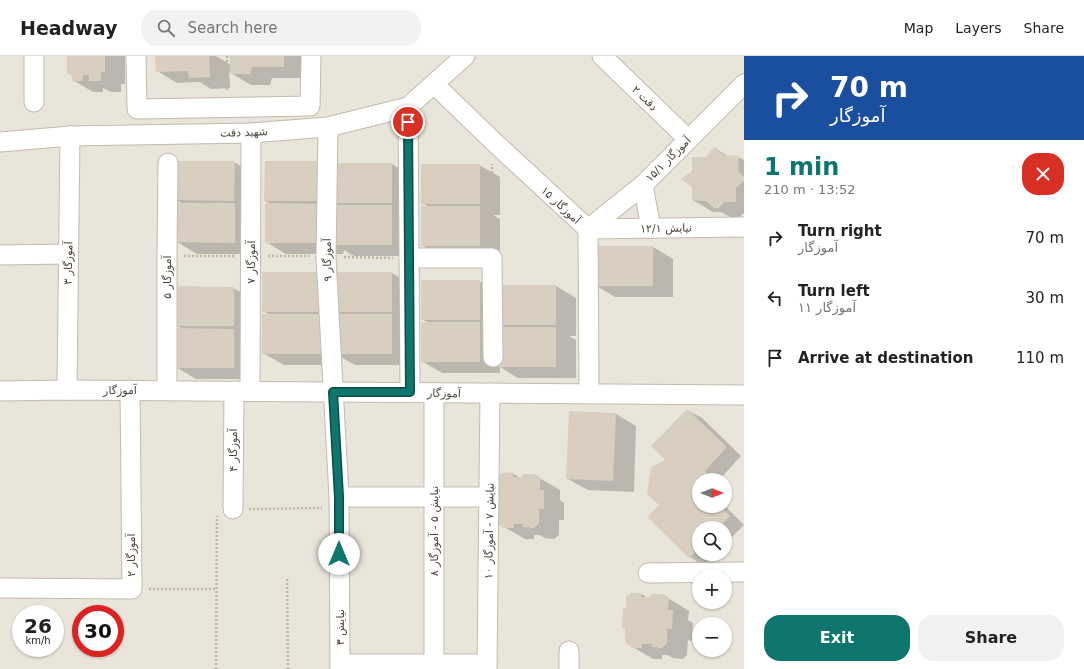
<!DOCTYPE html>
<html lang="en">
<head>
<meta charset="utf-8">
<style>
  body { margin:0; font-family:"DejaVu Sans",Vazirmatn,sans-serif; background:#f2f2f2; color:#222; height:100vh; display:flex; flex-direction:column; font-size:15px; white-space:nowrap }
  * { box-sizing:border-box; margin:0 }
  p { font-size:13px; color:#767676 }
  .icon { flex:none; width:22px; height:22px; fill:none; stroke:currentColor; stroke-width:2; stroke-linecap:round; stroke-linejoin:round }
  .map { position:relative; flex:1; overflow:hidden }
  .sheet { display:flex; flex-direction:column; background:#fff; width:340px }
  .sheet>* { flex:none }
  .hud { background:#1a4fa0; color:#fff; overflow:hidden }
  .needle { width:26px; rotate:90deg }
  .tools { position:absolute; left:692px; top:417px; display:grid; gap:8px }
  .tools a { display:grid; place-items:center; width:40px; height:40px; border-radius:50%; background:#fff; box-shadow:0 1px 3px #0004; font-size:20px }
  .speed { position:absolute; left:12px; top:549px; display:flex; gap:8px; font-size:20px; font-weight:700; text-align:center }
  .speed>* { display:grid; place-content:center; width:52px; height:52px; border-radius:50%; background:#fff; box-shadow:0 1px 3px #0004; line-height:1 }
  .speed small { font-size:10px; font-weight:400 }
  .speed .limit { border:6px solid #d22; background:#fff; color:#111 }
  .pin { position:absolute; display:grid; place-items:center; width:34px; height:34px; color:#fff; margin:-17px; border:2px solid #fff; border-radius:50%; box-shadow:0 1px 4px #0007 }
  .me { position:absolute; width:44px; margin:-22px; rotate:0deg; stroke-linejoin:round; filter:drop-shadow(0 0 3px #0008) }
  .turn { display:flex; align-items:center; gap:14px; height:84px; padding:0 20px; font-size:18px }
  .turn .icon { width:52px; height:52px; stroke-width:2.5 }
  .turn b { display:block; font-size:28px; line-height:34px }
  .round { display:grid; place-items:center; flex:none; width:42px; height:42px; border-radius:16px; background:#f2f2f2 }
  .headline { display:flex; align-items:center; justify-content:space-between; height:68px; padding:0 20px }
  h1 { font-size:24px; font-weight:800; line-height:30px; color:#0f766e }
  .cta { display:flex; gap:8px; margin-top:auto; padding:8px 20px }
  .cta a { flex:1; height:46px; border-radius:16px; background:#0f766e; color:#fff; font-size:16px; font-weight:800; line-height:46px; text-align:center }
  .cta a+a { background:#f2f2f2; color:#222 }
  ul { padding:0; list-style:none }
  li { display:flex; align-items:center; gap:12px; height:60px; padding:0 20px }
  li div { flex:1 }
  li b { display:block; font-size:15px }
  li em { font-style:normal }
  header { display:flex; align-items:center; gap:24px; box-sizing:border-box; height:56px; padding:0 20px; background:#fff; border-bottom:1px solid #e0e0e0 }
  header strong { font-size:19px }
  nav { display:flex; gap:22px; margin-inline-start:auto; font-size:14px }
  .search { width:280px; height:36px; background:#f2f2f2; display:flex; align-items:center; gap:10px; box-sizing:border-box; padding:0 14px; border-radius:16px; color:#767676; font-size:15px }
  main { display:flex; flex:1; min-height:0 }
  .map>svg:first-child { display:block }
</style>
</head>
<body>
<header>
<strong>Headway</strong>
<div class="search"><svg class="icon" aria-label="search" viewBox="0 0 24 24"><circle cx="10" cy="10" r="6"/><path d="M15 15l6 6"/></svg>Search here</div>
<nav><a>Map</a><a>Layers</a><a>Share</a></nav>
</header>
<main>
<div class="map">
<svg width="744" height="613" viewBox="0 0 744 613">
  <rect width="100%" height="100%" fill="#f6f3ec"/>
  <path fill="#eae5da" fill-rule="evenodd" d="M0 0H744V613H0ZM699 424H725V450H699ZM699 472H725V498H699ZM699 520H725V546H699ZM21 558H55V592H21ZM81 558H115V592H81ZM699 568H725V594H699Z"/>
  <g fill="#0003" fill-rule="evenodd">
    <polygon points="68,0 125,0 125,28 121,28 121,36 111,36 103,32 103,36 93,36 73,24 73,20 68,17"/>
    <polygon points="156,0 216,0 231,9 231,0 303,0 304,22 272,22 270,29 251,29 229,16 230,32 211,33 200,26 177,27 157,15"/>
    <path d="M715 92 729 101H738L744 104V157L736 164 721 156H713L693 144V115ZM725 141 726 143 718 152H715Z"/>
    <polygon points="234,106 255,118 255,198 197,198 177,186 183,148 176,144"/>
    <polygon points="392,108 412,120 412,200 354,200 344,194 343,198 286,198 266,186 272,148 265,145 334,113"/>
    <polygon points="479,109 500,121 500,159 493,159 500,163 500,201 442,201 422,189 429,151 422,147"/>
    <polygon points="653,191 673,203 673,241 615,241 595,229"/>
    <polygon points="392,217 412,229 412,309 355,309 341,301 341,309 284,309 263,297 270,259 263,255"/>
    <polygon points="479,225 498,236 556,230 576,242 576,280 569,280 576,284 576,322 518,322 500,311 500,317 442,317 422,305 429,267 422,263"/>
    <polygon points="233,232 254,243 254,323 196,323 176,311 183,273 176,269"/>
    <polygon points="687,354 702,362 741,400 719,424 699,424 699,450 725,450 744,469 725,488 725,472 699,472 699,498 716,498 704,510 690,501 660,449 667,404"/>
    <polygon points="570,356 616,358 636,370 634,436 588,434 568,423"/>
    <polygon points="512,417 520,422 534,419 560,434 560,444 564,447 564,464 559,464 559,479 554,483 545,482 539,479 534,479 534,483 525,483 504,471"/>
    <polygon points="641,538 648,542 663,539 689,555 688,564 693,567 692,585 688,584 687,599 683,603 673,602 667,599 662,599 662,603 653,603 633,591 626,573 623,571 627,553"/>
  </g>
  <g fill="#d8cfc1">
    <polygon points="67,0 105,0 105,16 101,16 101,25 89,25 89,19 83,19 83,25 72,25 72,19 67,18"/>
    <polygon points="155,0 209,0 210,21 189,22 188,15 156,16"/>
    <polygon points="230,0 284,0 284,11 252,11 250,18 230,18"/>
    <polygon points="715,91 724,99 739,100 738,115 744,121 744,125 736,132 736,146 722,146 715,153 706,145 692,144 692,131 681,123 692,115 692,101 705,101"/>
    <polygon points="175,105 235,105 234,145 175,144"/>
    <polygon points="265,105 323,105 323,145 264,145"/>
    <rect x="333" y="107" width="59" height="40"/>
    <rect x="421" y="108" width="59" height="40"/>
    <polygon points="176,147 235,147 235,187 176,186"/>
    <polygon points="265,147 324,148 323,187 265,187"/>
    <rect x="333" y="149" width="59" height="40"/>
    <rect x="421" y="150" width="59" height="40"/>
    <rect x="594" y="190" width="59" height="40"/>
    <rect x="262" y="216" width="59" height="40"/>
    <rect x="333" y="216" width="59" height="40"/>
    <rect x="421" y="224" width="59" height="40"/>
    <rect x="497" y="229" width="59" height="40"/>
    <polygon points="175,230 234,231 234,270 175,270"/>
    <rect x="262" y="258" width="59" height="40"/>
    <polygon points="334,258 392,258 392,298 333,298"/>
    <rect x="421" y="266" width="59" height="40"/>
    <rect x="497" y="271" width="59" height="40"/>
    <polygon points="175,272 234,273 234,312 175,312"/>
    <polygon points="687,353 727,391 705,415 714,424 699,424 699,450 720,450 730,460 718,472 699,472 699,492 689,502 647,461 659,449 647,438 651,411 665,404 651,390"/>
    <polygon points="569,355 616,357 613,425 566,423"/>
    <polygon points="513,416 513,421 522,421 522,418 535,418 540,422 540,434 544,434 544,453 539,453 539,467 534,472 523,471 523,468 514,468 514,472 503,472 496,466 498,420 502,417"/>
    <polygon points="631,537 641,537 641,541 651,541 651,538 663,538 669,542 668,554 673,554 672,573 667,573 667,587 662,592 652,591 652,588 642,588 642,592 632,592 625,586 625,572 622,572 623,552 626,552 626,540"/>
  </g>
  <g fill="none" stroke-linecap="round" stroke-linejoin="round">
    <defs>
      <g id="minor">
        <polyline points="34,0 34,46"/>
        <polyline points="136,0 137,53 310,50 311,0"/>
        <polyline points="602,0 688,83"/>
        <polyline points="434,28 493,85 588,173 589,337"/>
        <polyline points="408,51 410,336"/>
        <polyline points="328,71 326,201 339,441 340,613"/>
        <polyline points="0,86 70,80 251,77 328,71 408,51 465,0"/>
        <polyline points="643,129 651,172"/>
        <polyline points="588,173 643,129 744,28"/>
        <polyline points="588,173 744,171"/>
        <polyline points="0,199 68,198"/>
        <polyline points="409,202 492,202 493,301"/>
        <polyline points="67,334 70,80"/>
        <polyline points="167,334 167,201 168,107"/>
        <polyline points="0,335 67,334 744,339"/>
        <polyline points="250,335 251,77"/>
        <polyline points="434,337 434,613"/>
        <polyline points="339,441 489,441"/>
        <polyline points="233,453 234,335"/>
        <polyline points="648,517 744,516"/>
        <polyline points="0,532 132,533 130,334"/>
        <polyline points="569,595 569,613"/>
        <polyline points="340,608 487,608"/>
        <polyline points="487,613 490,337"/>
      </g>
    </defs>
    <use href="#minor" stroke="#c2bbae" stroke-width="21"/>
    <g stroke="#c4b79f" stroke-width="2.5" stroke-dasharray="2 2" stroke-linecap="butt">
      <polyline points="227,0 227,35"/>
      <polyline points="492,185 492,108"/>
      <polyline points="184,200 235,200"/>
      <polyline points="268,200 309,200"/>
      <polyline points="344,201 393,202"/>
      <polyline points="249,453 322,452"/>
      <polyline points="287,523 288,613"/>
      <polyline points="149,533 217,533"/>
      <polyline points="216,613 217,460"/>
    </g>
    <use href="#minor" stroke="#fff" stroke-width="19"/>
  </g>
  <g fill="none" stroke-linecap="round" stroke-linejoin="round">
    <defs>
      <polyline id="route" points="339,498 339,441 333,336 410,336 408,66"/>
    </defs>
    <use href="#route" stroke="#0a4d48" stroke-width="10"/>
    <use href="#route" stroke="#0f766e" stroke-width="7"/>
  </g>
  <g text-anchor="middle" stroke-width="3" stroke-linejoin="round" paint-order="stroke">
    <g font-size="11" fill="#4b4439" stroke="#fff">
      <text transform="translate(645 42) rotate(44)" y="4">دقت ۲</text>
      <text transform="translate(244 76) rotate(-2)" y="4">شهید دقت</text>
      <text transform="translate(668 103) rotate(-45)" y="4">آموزگار ۱۵/۱</text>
      <text transform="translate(561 149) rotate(43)" y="4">آموزگار ۱۵</text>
      <text transform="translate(666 172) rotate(-1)" y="4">نیایش ۱۲/۱</text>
      <text transform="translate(327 204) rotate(-91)" y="4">آموزگار ۹</text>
      <text transform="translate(251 206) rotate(-90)" y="4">آموزگار ۷</text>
      <text transform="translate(68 207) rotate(-89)" y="4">آموزگار ۳</text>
      <text transform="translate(167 221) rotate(-90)" y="4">آموزگار ۵</text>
      <text x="120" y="338">آموزگار</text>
      <text transform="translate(444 337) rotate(1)" y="4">آموزگار</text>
      <text transform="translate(233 394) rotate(-90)" y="4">آموزگار ۴</text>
      <text transform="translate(434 475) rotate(-90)" y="4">نیایش ۵ - آموزگار ۸</text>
      <text transform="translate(489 475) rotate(-89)" y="4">نیایش ۷ - آموزگار ۱۰</text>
      <text transform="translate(131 499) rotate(-90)" y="4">آموزگار ۲</text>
      <text transform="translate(340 571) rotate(-90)" y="4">نیایش ۳</text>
    </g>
  </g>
</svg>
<div class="tools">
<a><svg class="needle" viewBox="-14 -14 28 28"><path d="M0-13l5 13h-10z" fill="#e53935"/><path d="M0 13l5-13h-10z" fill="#767676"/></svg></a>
<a><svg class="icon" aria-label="search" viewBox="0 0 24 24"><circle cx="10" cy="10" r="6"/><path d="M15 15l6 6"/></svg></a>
<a>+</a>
<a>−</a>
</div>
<div class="speed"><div>26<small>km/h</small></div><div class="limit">30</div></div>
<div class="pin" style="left:408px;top:66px;background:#d93025"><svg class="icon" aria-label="arrive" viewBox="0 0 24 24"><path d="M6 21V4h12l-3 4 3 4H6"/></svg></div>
<svg class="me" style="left:339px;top:498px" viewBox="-20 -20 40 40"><circle r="19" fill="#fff"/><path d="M0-13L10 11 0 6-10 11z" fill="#0f766e"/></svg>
</div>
<section class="sheet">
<div class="hud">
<div class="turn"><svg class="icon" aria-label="right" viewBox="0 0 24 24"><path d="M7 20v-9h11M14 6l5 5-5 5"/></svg><div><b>70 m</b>آموزگار</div></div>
</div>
<div class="headline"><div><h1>1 min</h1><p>210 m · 13:52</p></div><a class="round" style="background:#d93025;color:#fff"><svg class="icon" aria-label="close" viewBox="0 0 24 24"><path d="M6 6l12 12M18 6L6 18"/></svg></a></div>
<ul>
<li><svg class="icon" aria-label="right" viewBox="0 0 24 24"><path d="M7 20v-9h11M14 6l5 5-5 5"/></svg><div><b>Turn right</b><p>آموزگار</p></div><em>70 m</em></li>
<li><svg class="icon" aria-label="left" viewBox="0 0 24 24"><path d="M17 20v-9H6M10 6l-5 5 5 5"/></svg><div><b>Turn left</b><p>آموزگار ۱۱</p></div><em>30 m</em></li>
<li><svg class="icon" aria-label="arrive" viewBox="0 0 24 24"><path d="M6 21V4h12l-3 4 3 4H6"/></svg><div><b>Arrive at destination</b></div><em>110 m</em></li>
</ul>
<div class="cta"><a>Exit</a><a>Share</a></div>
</section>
</main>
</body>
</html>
